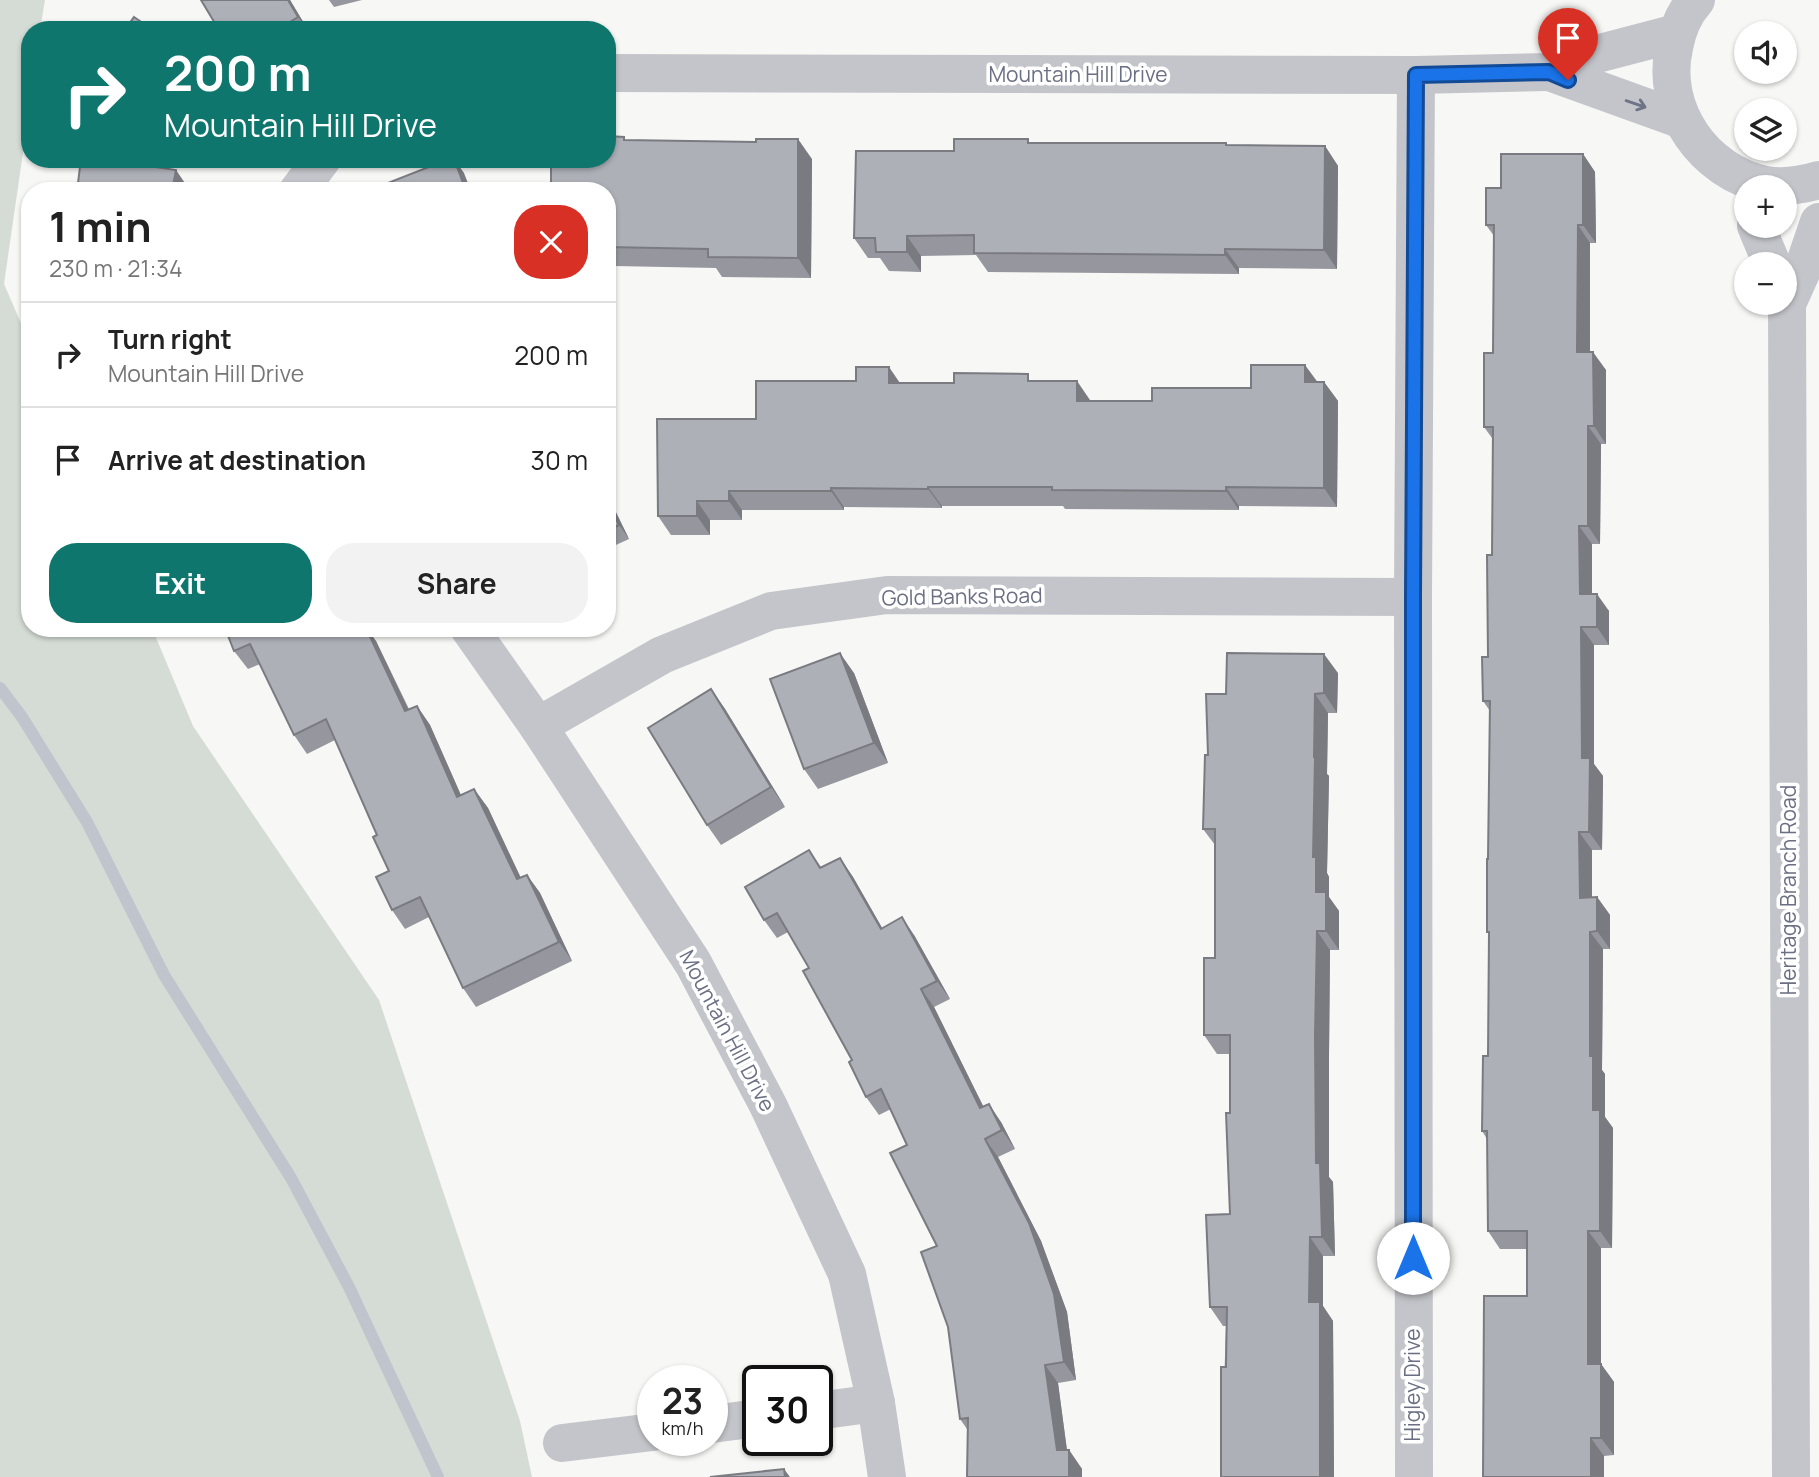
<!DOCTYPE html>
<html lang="en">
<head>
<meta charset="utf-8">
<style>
  body { margin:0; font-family:Manrope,sans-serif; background:#f2f2f2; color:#222; height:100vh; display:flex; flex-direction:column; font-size:26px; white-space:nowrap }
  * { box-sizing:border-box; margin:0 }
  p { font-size:23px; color:#767676 }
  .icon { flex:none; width:38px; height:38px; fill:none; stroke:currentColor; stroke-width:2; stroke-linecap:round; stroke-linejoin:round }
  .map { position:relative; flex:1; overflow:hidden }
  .side { position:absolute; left:21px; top:182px; width:595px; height:455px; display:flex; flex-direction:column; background:#fff; border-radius:28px; box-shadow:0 2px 5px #0004 }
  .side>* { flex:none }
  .guide { position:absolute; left:21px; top:21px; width:595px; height:147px; border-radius:28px; box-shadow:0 2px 5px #0004; background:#0f766e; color:#fff; overflow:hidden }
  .buttons { position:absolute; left:1734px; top:21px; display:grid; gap:14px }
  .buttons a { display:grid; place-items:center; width:63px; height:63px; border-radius:50%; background:#fff; box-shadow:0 2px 5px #0004; font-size:35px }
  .speed { position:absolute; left:637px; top:1365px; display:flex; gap:14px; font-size:35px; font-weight:700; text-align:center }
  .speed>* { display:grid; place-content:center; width:91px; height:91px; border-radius:50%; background:#fff; box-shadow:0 2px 5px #0004; line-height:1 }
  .speed small { font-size:18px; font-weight:400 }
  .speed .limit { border:4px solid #111; border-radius:10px; background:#fff; color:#111 }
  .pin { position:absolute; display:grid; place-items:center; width:60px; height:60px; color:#fff; margin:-72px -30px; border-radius:50% 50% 50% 0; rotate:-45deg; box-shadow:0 0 7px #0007 }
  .pin .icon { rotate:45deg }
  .me { position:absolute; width:77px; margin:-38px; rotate:0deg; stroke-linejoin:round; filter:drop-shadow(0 0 5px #0008) }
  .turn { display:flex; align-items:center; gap:24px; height:147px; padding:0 28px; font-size:32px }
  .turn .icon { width:91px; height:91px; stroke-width:2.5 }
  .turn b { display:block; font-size:49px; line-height:60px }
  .round { display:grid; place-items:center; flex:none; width:74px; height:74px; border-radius:28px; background:#f2f2f2 }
  .head { display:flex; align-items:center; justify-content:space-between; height:119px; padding:0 28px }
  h1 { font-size:42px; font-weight:700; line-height:52px }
  .primary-button { display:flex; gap:14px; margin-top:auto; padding:14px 28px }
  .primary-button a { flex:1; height:80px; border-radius:28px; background:#0f766e; color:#fff; font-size:28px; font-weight:700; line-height:80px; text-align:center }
  .primary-button a+a { background:#f2f2f2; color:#222 }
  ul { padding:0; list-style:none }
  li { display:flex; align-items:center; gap:21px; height:105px; padding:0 28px; border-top:2px solid #e0e0e0 }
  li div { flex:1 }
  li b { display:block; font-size:26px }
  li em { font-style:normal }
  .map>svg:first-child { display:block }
</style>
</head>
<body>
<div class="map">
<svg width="1819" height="1477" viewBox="0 0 1819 1477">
  <rect width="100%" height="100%" fill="#f7f7f5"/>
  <polygon fill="#d5dcd5" points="0,0 45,0 40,30 30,30 30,104 4,284 30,344 30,628 152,628 193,726 379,1000 520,1421 532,1477 0,1477"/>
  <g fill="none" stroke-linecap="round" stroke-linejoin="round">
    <polyline stroke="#c0c4cc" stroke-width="12" points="0,688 22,717 87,822 164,975 291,1178 349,1287 438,1477"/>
    <g stroke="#c4c5ca" stroke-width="38">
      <path d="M1696 0C1684 13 1677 31 1674 48 1660 110 1704 172 1766 185 1783 188 1802 185 1819 180"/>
      <polyline points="1549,72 1682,120"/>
      <polyline points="607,73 1416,75 1549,72 1589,56 1677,33"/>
      <polyline points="298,191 322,159"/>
      <polyline points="1756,226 1772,264"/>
      <polyline points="1785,299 1787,304 1791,1477"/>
      <polyline points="1787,304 1804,266 1819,222"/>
      <polyline points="469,628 538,726 693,963 768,1105 847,1274 876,1403 887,1477"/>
      <polyline points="538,726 662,655 771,611 887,595 1413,597"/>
      <polyline points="817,1411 876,1403"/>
      <polyline points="712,1424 758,1418"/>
      <polyline points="562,1443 653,1432"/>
      <polyline points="1414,1477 1413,597 1416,75"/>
    </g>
  </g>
  <g fill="#96979e">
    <polygon points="290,0 308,30 219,30"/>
    <polygon points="329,0 362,0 334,7"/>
    <polygon points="627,140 812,159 811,278 722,277 716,268 614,266 607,257 607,191"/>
    <polygon points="1031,143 1325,146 1338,166 1337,269 1239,268 1239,274 988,272 976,255 921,256 921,272 889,271 880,258 868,258 854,238 954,151"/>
    <polygon points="1583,154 1595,172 1596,243 1590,243 1590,352 1606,370 1606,444 1601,444 1600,544 1592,544 1592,594 1609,611 1609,645 1594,645 1594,764 1603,776 1602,850 1592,850 1592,898 1597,897 1610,915 1610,949 1603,949 1602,1070 1605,1074 1605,1117 1613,1128 1612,1248 1601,1248 1601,1364 1614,1382 1614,1455 1604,1456 1604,1477 1527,1296 1527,1249 1500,1249 1488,1231 1487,1139 1482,1131 1488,1056 1489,935 1487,932 1490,711 1483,701 1488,657 1492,555 1492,438 1484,427 1493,353 1494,236 1486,225 1501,188"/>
    <polygon points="1033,381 1090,401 1152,401 1251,388 1324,382 1338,401 1337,507 1239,506 1239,510 1065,509 1063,506 942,506 942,508 844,507 844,510 742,510 742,520 710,520 710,535 671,535 658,516 756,419 900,383 954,383"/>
    <polygon points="607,494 629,539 607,549"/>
    <polygon points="225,628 345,628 346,630 376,641 409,709 417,706 430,725 461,795 474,789 488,808 521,878 527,875 540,893 572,961 476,1007 463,988 429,917 405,929 392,910 389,871 377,835 335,740 307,754 294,735 260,664 248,669 234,651"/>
    <polygon points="854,673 888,763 818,789 804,769"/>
    <polygon points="1338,673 1337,713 1328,713 1327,774 1329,776 1327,873 1329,877 1329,897 1339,911 1339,950 1330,950 1329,1055 1329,1177 1333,1182 1335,1256 1323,1256 1323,1306 1333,1321 1334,1477 1221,1477 1226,1326 1223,1326 1210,1307 1230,1214 1230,1054 1217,1054 1204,1035 1215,958 1215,845 1203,829 1208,755 1226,694"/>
    <polygon points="711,689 725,709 785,807 721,845 707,825"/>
    <polygon points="809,850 821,867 840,858 853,877 882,928 914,935 950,999 934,1007 983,1106 1001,1122 1015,1149 998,1157 1041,1241 1067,1312 1076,1380 1058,1383 1067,1450 1069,1450 1082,1469 1082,1477 967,1477 967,1429 960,1419 937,1246 907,1145 891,1109 879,1115 866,1097 852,1060 809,968 788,932 777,938 764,920"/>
  </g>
  <g fill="#7a7b81">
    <polygon points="288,0 290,0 308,30 298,17"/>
    <polygon points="798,139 812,159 811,278 798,258"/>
    <polygon points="1325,146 1338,166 1337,269 1324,250"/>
    <polygon points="1583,154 1595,172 1596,243 1583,225"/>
    <polygon points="454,159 464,173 471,191 466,191"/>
    <polygon points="176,170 189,189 189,191 172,191"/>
    <polygon points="1578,225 1590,243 1590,370 1577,352"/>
    <polygon points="907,236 921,256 921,272 907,252"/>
    <polygon points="1225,249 1239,268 1239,274 1225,255"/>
    <polygon points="1593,352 1606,370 1606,444 1594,426"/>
    <polygon points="1305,365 1319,384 1305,382"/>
    <polygon points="889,367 902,386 889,383"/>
    <polygon points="1077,381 1090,400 1077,401"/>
    <polygon points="1324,382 1338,401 1337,507 1324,488"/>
    <polygon points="1588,426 1601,444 1600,544 1588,526"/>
    <polygon points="928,487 942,506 942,508 928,489"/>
    <polygon points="1226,487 1239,506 1239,510 1226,491"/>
    <polygon points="831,488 844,507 844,510 831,491"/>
    <polygon points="729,491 742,510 742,520 729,501"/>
    <polygon points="607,494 629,539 619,525 607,500"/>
    <polygon points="697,501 710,520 710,535 697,516"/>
    <polygon points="1579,526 1592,544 1592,612 1580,594"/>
    <polygon points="1597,594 1609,611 1609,645 1597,627"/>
    <polygon points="1581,627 1594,645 1594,764 1603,776 1602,850 1589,832 1582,758"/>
    <polygon points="366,628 367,628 376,641 418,730 405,711"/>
    <polygon points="840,653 854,673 888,763 874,743"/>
    <polygon points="1324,654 1338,673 1337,713 1324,693"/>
    <polygon points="711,689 725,709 785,807 771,787"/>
    <polygon points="1315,694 1328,713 1327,774 1329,776 1327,873 1329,877 1329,897 1339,911 1339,950 1326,931 1316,892 1313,857"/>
    <polygon points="417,706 430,725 470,816 457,797"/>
    <polygon points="474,789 488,808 530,898 517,879"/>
    <polygon points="1579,832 1592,850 1592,916 1580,898"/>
    <polygon points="840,858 853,877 893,947 881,929"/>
    <polygon points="527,875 540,893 572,961 559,942"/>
    <polygon points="1597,897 1610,915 1610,949 1597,931"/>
    <polygon points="902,917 914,935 950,999 937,981"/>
    <polygon points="1317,931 1330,950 1329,1055 1329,1177 1333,1182 1335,1256 1322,1237 1316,1163 1315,1036"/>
    <polygon points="1590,932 1603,949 1602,1070 1605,1074 1605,1117 1613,1128 1612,1248 1600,1231 1590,1056"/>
    <polygon points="921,989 934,1007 993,1126 980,1108"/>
    <polygon points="989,1104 1001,1122 1015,1149 1002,1130"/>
    <polygon points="985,1139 998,1157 1041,1241 1067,1312 1076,1380 1064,1362"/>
    <polygon points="1588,1231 1601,1248 1601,1382 1588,1364"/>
    <polygon points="1310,1237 1323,1256 1323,1306 1333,1321 1334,1477 1320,1477 1309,1302"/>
    <polygon points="1601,1364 1614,1382 1614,1455 1601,1438"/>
    <polygon points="1045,1365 1058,1383 1069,1466 1069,1450 1082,1469 1082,1477 1069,1477 1057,1450"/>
    <polygon points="1591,1438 1604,1456 1604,1477 1591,1477"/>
    <polygon points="784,1469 790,1477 785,1477"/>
  </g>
  <g fill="#aeb0b8" stroke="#7a7b81" stroke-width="2">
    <polygon points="201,0 288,0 298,17 277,30 219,30"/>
    <polygon points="134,17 153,30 125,30"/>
    <polygon points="607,136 624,137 624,140 756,142 756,139 798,139 798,258 708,257 708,249 607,247 607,191 551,191 551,159 607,159"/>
    <polygon points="954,139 1028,139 1028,143 1226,143 1226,145 1325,146 1324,250 1225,249 1225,255 974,253 974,235 907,236 907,252 876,252 875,238 854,238 856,151 954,151"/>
    <polygon points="1501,154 1583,154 1583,225 1578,225 1577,352 1593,352 1594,426 1588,426 1588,526 1579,526 1580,594 1597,594 1597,627 1581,627 1582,758 1590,758 1589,832 1579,832 1580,898 1597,897 1597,931 1590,932 1590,1056 1593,1056 1593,1110 1600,1110 1600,1231 1588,1231 1588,1364 1601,1364 1601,1438 1591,1438 1591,1477 1483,1477 1484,1296 1527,1296 1527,1231 1488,1231 1487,1131 1482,1131 1483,1056 1488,1056 1489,932 1487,932 1487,859 1488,859 1490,701 1483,701 1482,657 1488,657 1487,555 1492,555 1493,427 1484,427 1484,353 1493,353 1494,225 1486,225 1486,188 1501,188"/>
    <polygon points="81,159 101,159 176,170 172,191 77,191"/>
    <polygon points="449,159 454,159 466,191 376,191 375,188"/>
    <polygon points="1251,365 1305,365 1305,382 1324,382 1324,488 1226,487 1226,491 1052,490 1052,487 928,487 928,489 831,488 831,491 729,491 729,501 697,501 697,516 658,516 657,419 756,419 756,381 856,381 856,367 889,367 889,383 954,383 954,373 1028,374 1028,381 1077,381 1077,401 1152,401 1152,388 1251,388"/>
    <polygon points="607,500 619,525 607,531"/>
    <polygon points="225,628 340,628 342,632 351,628 366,628 405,711 417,706 457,797 474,789 517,879 527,875 559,942 463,988 420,897 392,910 376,877 389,871 373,837 377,835 326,719 294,735 250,644 234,651"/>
    <polygon points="840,653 874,743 804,769 770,679"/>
    <polygon points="1227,653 1324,654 1324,693 1315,694 1314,757 1315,757 1313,857 1316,857 1316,892 1326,892 1326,931 1317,931 1315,1036 1316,1163 1320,1163 1322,1237 1310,1237 1309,1302 1320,1302 1320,1477 1221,1477 1221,1367 1226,1367 1227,1307 1210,1307 1206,1215 1230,1214 1226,1113 1230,1113 1230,1035 1204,1035 1204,958 1215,958 1215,829 1203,829 1205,755 1208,755 1206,694 1226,694"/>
    <polygon points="711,689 771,787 707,825 648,728"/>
    <polygon points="809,850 820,868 840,858 881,929 902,917 937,981 921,989 980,1108 989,1104 1002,1130 985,1139 1029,1223 1054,1294 1064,1362 1045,1365 1057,1450 1069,1450 1069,1477 967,1477 968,1418 960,1419 948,1327 921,1252 937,1246 890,1153 907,1145 881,1089 866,1097 849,1062 852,1060 803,971 809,968 777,913 764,920 745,887"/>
    <polygon points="784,1469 785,1477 710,1477"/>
  </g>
  <defs><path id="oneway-shaft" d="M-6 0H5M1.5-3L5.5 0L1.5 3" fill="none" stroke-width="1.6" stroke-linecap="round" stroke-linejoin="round" transform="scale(1.75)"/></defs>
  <use stroke="#6e7387" href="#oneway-shaft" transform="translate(1636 104) rotate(19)"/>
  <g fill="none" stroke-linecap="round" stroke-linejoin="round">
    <defs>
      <polyline id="route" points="1413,1258 1413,597 1416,75 1549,72 1568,80"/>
    </defs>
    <use href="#route" stroke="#114b97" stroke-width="18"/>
    <use href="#route" stroke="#1a73e8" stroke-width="12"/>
  </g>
  <g text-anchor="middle" stroke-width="7" stroke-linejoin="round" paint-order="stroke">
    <g font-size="21" fill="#6a6f83" stroke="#fff">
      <text x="1078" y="82">Mountain Hill Drive</text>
      <text transform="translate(962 597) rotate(-1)" y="7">Gold Banks Road</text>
      <text transform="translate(1789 890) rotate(-90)" y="7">Heritage Branch Road</text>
      <text transform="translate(727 1031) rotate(62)" y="7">Mountain Hill Drive</text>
      <text transform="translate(1413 1385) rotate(-90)" y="7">Higley Drive</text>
    </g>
  </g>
</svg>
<div class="buttons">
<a><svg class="icon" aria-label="sound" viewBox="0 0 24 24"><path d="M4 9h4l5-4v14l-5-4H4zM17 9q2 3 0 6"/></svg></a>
<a><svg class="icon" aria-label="layers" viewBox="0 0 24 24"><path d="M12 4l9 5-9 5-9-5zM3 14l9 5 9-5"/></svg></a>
<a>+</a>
<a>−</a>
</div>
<div class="speed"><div>23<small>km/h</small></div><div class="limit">30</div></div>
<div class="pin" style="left:1568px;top:80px;background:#d93025"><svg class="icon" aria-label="arrive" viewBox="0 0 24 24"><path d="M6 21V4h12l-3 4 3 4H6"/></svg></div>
<svg class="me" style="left:1413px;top:1258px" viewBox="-20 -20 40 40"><circle r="19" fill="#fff"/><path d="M0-13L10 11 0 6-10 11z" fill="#1a73e8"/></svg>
<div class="guide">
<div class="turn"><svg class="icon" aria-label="right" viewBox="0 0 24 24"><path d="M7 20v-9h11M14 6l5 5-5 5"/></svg><div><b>200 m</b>Mountain Hill Drive</div></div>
</div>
<section class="side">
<div class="head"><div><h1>1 min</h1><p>230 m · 21:34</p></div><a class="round" style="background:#d93025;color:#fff"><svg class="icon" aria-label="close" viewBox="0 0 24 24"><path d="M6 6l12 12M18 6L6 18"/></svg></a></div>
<ul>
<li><svg class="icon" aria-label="right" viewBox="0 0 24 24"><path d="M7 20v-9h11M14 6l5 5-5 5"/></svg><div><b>Turn right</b><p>Mountain Hill Drive</p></div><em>200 m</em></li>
<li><svg class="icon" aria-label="arrive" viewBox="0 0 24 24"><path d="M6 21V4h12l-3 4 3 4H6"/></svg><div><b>Arrive at destination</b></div><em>30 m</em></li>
</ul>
<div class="primary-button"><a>Exit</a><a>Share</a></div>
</section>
</div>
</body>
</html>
